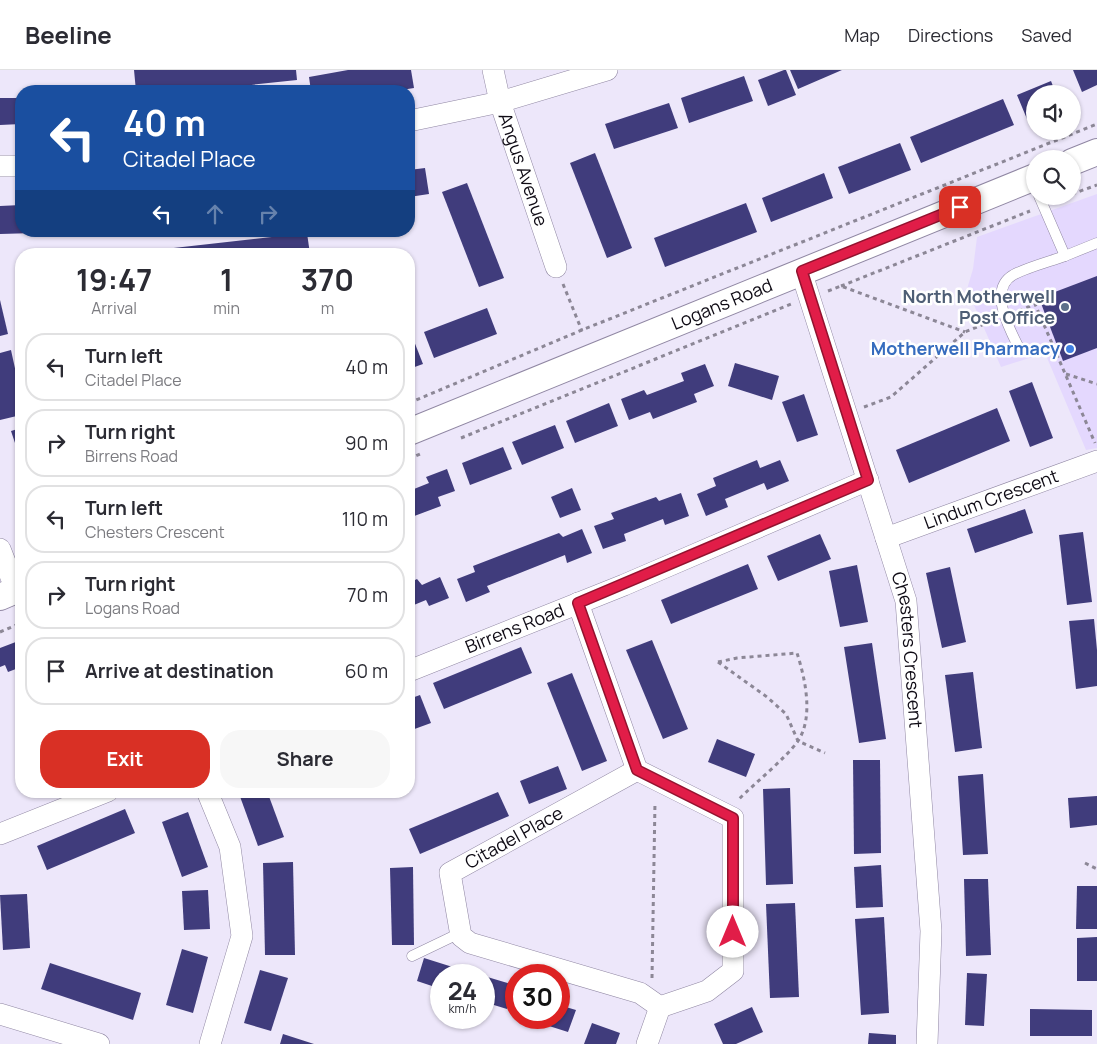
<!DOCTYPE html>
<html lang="en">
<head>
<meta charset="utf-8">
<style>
  body { margin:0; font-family:Manrope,sans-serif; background:#f7f7f7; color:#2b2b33; height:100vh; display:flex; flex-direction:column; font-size:19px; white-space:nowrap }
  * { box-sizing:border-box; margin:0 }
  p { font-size:16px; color:#7c7c81 }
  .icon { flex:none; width:28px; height:28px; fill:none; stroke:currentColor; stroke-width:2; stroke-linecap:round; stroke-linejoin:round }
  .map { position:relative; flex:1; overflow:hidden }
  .details { position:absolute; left:15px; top:178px; width:400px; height:550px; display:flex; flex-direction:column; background:#fff; border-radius:20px; box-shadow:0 1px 4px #0004 }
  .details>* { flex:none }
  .hud { position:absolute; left:15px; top:15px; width:400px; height:152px; border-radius:20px; box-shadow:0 1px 4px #0004; background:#1a4fa0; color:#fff; overflow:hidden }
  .fabs { position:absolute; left:1026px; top:15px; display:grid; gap:10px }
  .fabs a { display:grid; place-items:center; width:55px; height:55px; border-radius:50%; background:#fff; box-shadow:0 1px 4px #0004; font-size:25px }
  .speed { position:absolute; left:430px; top:894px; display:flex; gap:10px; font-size:25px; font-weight:700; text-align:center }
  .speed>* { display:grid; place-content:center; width:65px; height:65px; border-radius:50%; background:#fff; box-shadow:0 1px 4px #0004; line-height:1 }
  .speed small { font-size:12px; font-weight:400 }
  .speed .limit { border:8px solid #d22; background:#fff; color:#111 }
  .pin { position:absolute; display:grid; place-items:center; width:42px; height:42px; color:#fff; margin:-21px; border-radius:10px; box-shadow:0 2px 8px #0006 }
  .me { position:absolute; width:55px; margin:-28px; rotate:0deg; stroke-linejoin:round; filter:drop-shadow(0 0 4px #0008) }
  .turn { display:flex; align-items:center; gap:18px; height:105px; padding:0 25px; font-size:22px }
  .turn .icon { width:65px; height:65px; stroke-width:2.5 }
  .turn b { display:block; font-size:35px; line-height:42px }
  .lanes { display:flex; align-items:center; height:48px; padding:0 25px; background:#0003; justify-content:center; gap:25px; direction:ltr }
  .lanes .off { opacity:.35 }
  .eta { display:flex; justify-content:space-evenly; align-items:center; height:85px; text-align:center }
  .eta b { font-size:30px; font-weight:700; line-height:35px }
  .action { display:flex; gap:10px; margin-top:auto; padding:10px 25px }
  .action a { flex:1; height:58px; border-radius:20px; background:#d93025; color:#fff; font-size:20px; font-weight:700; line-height:58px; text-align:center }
  .action a+a { background:#f7f7f7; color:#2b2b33 }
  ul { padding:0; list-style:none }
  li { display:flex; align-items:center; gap:15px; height:68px; margin:0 10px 8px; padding:0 15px; border:2px solid #e1e1e2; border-radius:20px }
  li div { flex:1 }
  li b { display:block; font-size:19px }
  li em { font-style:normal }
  header { display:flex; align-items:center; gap:30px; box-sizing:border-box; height:70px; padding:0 25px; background:#fff; border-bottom:1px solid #e1e1e2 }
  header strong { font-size:24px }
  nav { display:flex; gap:28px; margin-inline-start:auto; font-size:18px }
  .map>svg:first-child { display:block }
</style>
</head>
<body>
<header>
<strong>Beeline</strong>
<nav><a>Map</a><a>Directions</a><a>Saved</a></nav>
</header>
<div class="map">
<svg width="1097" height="974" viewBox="0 0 1097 974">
  <rect width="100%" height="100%" fill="#ede7fa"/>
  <polygon fill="#e4d8fe" points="1097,124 1097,378 1086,380 1045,283 1001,297 967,219 973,199 977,167"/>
  <g fill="#403c7c">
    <polygon points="134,0 296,0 297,10 194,21 136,21"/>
    <polygon points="348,0 411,0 414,18 395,21 311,21 309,7"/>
    <polygon points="784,0 786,0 796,25 768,36 758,10"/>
    <polygon points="790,0 842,0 798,19"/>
    <polygon points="1073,0 1097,0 1097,15 1082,22"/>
    <polygon points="744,6 753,31 689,53 681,28"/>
    <polygon points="1051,11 1056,24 1035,24 1035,46 1027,49 1017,25"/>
    <polygon points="0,28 21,28 21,54 0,55"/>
    <polygon points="1003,29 1014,55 921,93 910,67"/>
    <polygon points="669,33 678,58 614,79 605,54"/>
    <polygon points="900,73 911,100 849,124 838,97"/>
    <polygon points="595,83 632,178 607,188 570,93"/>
    <polygon points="425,98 429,124 409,127 409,100"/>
    <polygon points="824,103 833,128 771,152 762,128"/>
    <polygon points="467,113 504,208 479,217 442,122"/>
    <polygon points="746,133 757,162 665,197 654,168"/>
    <polygon points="21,135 21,161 35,163 0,164 0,136"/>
    <polygon points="307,163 310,184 147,184 147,181"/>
    <polygon points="1097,206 1097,278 1063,291 1039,228"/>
    <polygon points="0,230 8,264 0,266"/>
    <polygon points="487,238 497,264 434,288 424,262"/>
    <polygon points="412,266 423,294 409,299 409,267"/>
    <polygon points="11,280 21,326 21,345 0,350 0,283"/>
    <polygon points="735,293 779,306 772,330 728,316"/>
    <polygon points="705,294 714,316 694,324 697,332 653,349 650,342 629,350 621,329 644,320 647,325 684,311 681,303"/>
    <polygon points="1032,312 1053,368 1030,377 1009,321"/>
    <polygon points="804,324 818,365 797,372 782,332"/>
    <polygon points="609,333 618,356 575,373 566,351"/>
    <polygon points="997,338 1010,371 909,413 896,380"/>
    <polygon points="555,355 564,378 522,395 512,372"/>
    <polygon points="21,358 21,391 11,361"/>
    <polygon points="503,377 512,399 470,415 462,393"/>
    <polygon points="757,390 760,398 780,390 789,411 767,420 764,413 725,429 728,437 706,446 697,424 716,416 713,408"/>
    <polygon points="447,399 455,421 438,427 441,436 409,448 409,421 429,413 426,407"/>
    <polygon points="572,418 581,440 560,448 551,427"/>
    <polygon points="681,423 689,446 665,455 663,449 624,464 626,471 603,479 594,456 614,449 611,443 656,427 659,431"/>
    <polygon points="1025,439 1033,463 975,483 967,459"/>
    <polygon points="582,459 592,483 567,493 565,485 487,516 490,522 466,532 457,509 475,502 473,496 559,463 563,467"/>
    <polygon points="1083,462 1092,532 1067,535 1059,465"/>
    <polygon points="820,464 831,489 778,511 767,486"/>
    <polygon points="748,494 758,519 671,554 661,530"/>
    <polygon points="857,495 868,552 840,557 829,501"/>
    <polygon points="950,497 966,572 942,578 926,503"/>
    <polygon points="440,507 449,528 429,536 426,530 409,537 409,513 417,509 422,515"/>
    <polygon points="1094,549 1097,580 1097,616 1076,619 1069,551"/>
    <polygon points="21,570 21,597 8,602 5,595 0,597 0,578"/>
    <polygon points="652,570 688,659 663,669 626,580"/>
    <polygon points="872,573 886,669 859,673 844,577"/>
    <polygon points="521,577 532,603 444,639 433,613"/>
    <polygon points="973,602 982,678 955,682 945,605"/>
    <polygon points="572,603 607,691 582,701 547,613"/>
    <polygon points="420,625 431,653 409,661 409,629"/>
    <polygon points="717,669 755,684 746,707 708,692"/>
    <polygon points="853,690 880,690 881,783 854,784"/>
    <polygon points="558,696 567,719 529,734 520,711"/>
    <polygon points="983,704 988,784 963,785 958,706"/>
    <polygon points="790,718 793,814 766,815 763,719"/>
    <polygon points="238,721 267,721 284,767 258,776"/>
    <polygon points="498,722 509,746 420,784 409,759"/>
    <polygon points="1097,726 1097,755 1070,758 1068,728"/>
    <polygon points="125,739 135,763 47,800 37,776"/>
    <polygon points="188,742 208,797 182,807 162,752"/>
    <polygon points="293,792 295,885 265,885 263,793"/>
    <polygon points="881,795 883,837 856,838 854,797"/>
    <polygon points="413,797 414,875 392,875 390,798"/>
    <polygon points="964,809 988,809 991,885 966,886"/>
    <polygon points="1077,816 1097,816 1097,859 1076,859"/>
    <polygon points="208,820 210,859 184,860 182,821"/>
    <polygon points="27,824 30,878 3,880 0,825"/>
    <polygon points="795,833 799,927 770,928 766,834"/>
    <polygon points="884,847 889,943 861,945 855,849"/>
    <polygon points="1097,867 1097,911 1077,911 1077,868"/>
    <polygon points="182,879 208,887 193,943 166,935"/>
    <polygon points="424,888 478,905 441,905 441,919 417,911"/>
    <polygon points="50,893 141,923 133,950 41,919"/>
    <polygon points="260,900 288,908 271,961 244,953"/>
    <polygon points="967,903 987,904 984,956 965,955"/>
    <polygon points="484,906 514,915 507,939 484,932"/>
    <polygon points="559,935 576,940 568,962 530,950 531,948 559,948"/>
    <polygon points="752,937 763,962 736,974 723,974 714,954"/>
    <polygon points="1030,939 1092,940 1092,966 1030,966"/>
    <polygon points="592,953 620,963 616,974 584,974"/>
    <polygon points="869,963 896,965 896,974 868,974"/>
    <polygon points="283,964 314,974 280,974"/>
  </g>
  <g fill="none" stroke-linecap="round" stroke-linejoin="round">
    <defs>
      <g id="service">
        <polyline points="1039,126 1065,186 1097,173"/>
        <path d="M1020 280C1011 262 987 220 1013 205 1028 197 1048 192 1065 186"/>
        <polyline points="412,886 460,863"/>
      </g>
      <g id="minor">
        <path id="s1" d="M493 0 500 32 556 197"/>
        <polyline points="409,51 500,32 607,0"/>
        <polyline points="0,96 21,96"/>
        <path id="s2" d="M801 201 906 531 931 861 927 974"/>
        <path id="s3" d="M886 468 1097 391"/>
        <polyline points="0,479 16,520"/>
        <polyline points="578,533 637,700 733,748 733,901 707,921 660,937 647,974"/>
        <path id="s4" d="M409 601 624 515 868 410"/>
        <polyline points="637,700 450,803 461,866 470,873 640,923 660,937"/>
        <polyline points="207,721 230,777 242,866 210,974"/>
        <polyline points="0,764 108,721"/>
        <polyline points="0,944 99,974"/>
      </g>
      <g id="tertiary">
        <polyline points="1072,92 1097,82"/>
        <path id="s5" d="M409 362 1035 107"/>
        <polyline points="0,527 21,518"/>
      </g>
    </defs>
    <use href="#service" stroke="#9087a3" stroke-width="11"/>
    <use href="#minor" stroke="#9087a3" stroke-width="22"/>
    <use href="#tertiary" stroke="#9087a3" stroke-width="28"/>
    <g stroke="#8c8796" stroke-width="3" stroke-dasharray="4 4" stroke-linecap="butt">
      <polyline points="1072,124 1097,115"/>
      <polyline points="1057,131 1068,126"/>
      <polyline points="563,214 582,261"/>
      <polyline points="841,216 1030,141"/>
      <polyline points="828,221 841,216 965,262"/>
      <polyline points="1019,241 1035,234 1095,373"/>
      <polyline points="1066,304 1097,314"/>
      <polyline points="409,333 582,260 1097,54"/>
      <polyline points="864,337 891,327 965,262 992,251"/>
      <polyline points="461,368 791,234"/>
      <polyline points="409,389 420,384"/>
      <polyline points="0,562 21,553"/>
      <path d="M718 592 737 588 797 583C805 608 814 647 798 671 786 688 755 713 739 729"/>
      <polyline points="718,592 767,627 786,644 798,671 825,683"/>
      <polyline points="1085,793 1097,799"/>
      <polyline points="652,908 655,732"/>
    </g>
    <use href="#service" stroke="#fff" stroke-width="10"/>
    <use href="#minor" stroke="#fff" stroke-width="21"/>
    <use href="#tertiary" stroke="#fff" stroke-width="26"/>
  </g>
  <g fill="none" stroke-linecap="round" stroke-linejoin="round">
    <defs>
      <polyline id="route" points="733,862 733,748 637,700 578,533 868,410 802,201 960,137"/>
    </defs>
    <use href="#route" stroke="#92132f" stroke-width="12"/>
    <use href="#route" stroke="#e11d48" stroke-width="9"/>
  </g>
  <circle fill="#5c6f8a" stroke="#fff" stroke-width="2" cx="1065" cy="237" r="5"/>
  <circle fill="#3f7fe0" stroke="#fff" stroke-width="2" cx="1070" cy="279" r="5"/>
  <g text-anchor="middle" stroke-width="5" stroke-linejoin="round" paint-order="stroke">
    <g font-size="18" fill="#0e0a14" stroke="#fff">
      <text dy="6" stroke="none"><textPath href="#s1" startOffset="104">Angus Avenue</textPath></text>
      <text dy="6" stroke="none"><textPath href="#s5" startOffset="338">Logans Road</textPath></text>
      <text dy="6" stroke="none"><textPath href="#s3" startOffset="112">Lindum Crescent</textPath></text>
      <text dy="6" stroke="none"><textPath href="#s4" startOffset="114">Birrens Road</textPath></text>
      <text dy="6" stroke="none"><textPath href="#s2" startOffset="395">Chesters Crescent</textPath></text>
      <text transform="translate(514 768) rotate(-29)" y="6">Citadel Place</text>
    </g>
    <g font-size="18" font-weight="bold" fill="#4e5e75" stroke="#fff" text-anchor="end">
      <text x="1055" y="233">North Motherwell<tspan x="1055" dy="21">Post Office</tspan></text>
    </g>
    <g font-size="18" font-weight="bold" fill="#366cbe" stroke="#fff" text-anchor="end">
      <text x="1060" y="285">Motherwell Pharmacy</text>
    </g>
  </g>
</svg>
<div class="fabs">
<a><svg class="icon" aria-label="sound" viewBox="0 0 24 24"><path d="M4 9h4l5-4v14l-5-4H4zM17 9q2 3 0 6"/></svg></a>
<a><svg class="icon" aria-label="search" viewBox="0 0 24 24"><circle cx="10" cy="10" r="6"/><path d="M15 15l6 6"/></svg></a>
</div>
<div class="speed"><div>24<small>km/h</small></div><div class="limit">30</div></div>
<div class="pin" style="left:960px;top:137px;background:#d93025"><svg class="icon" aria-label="arrive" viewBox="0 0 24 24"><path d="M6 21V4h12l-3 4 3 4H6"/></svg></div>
<svg class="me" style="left:733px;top:862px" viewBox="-20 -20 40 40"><circle r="19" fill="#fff"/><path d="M0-13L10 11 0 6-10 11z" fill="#e11d48"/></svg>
<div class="hud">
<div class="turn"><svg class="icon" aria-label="left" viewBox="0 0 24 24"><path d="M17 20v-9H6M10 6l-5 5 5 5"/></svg><div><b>40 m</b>Citadel Place</div></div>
<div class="lanes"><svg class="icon" aria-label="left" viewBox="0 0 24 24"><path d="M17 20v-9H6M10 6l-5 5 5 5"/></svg><svg class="icon off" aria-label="ahead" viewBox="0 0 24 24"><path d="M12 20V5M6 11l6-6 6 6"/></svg><svg class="icon off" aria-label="right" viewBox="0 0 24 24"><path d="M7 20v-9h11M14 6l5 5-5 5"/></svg></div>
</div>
<section class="details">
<div class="eta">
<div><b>19:47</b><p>Arrival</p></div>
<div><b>1</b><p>min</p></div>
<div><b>370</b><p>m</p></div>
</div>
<ul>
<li><svg class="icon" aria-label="left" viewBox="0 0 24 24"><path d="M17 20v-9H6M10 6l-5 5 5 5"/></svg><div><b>Turn left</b><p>Citadel Place</p></div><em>40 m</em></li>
<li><svg class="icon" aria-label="right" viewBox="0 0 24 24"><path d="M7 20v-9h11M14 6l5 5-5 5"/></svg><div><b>Turn right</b><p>Birrens Road</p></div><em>90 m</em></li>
<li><svg class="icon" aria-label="left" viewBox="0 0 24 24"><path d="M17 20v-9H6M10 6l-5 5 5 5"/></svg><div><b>Turn left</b><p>Chesters Crescent</p></div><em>110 m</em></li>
<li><svg class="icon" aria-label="right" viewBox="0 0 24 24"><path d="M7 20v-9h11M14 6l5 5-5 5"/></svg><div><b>Turn right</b><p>Logans Road</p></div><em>70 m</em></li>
<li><svg class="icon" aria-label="arrive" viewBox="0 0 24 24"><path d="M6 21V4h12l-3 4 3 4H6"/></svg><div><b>Arrive at destination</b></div><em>60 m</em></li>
</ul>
<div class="action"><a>Exit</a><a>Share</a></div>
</section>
</div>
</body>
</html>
